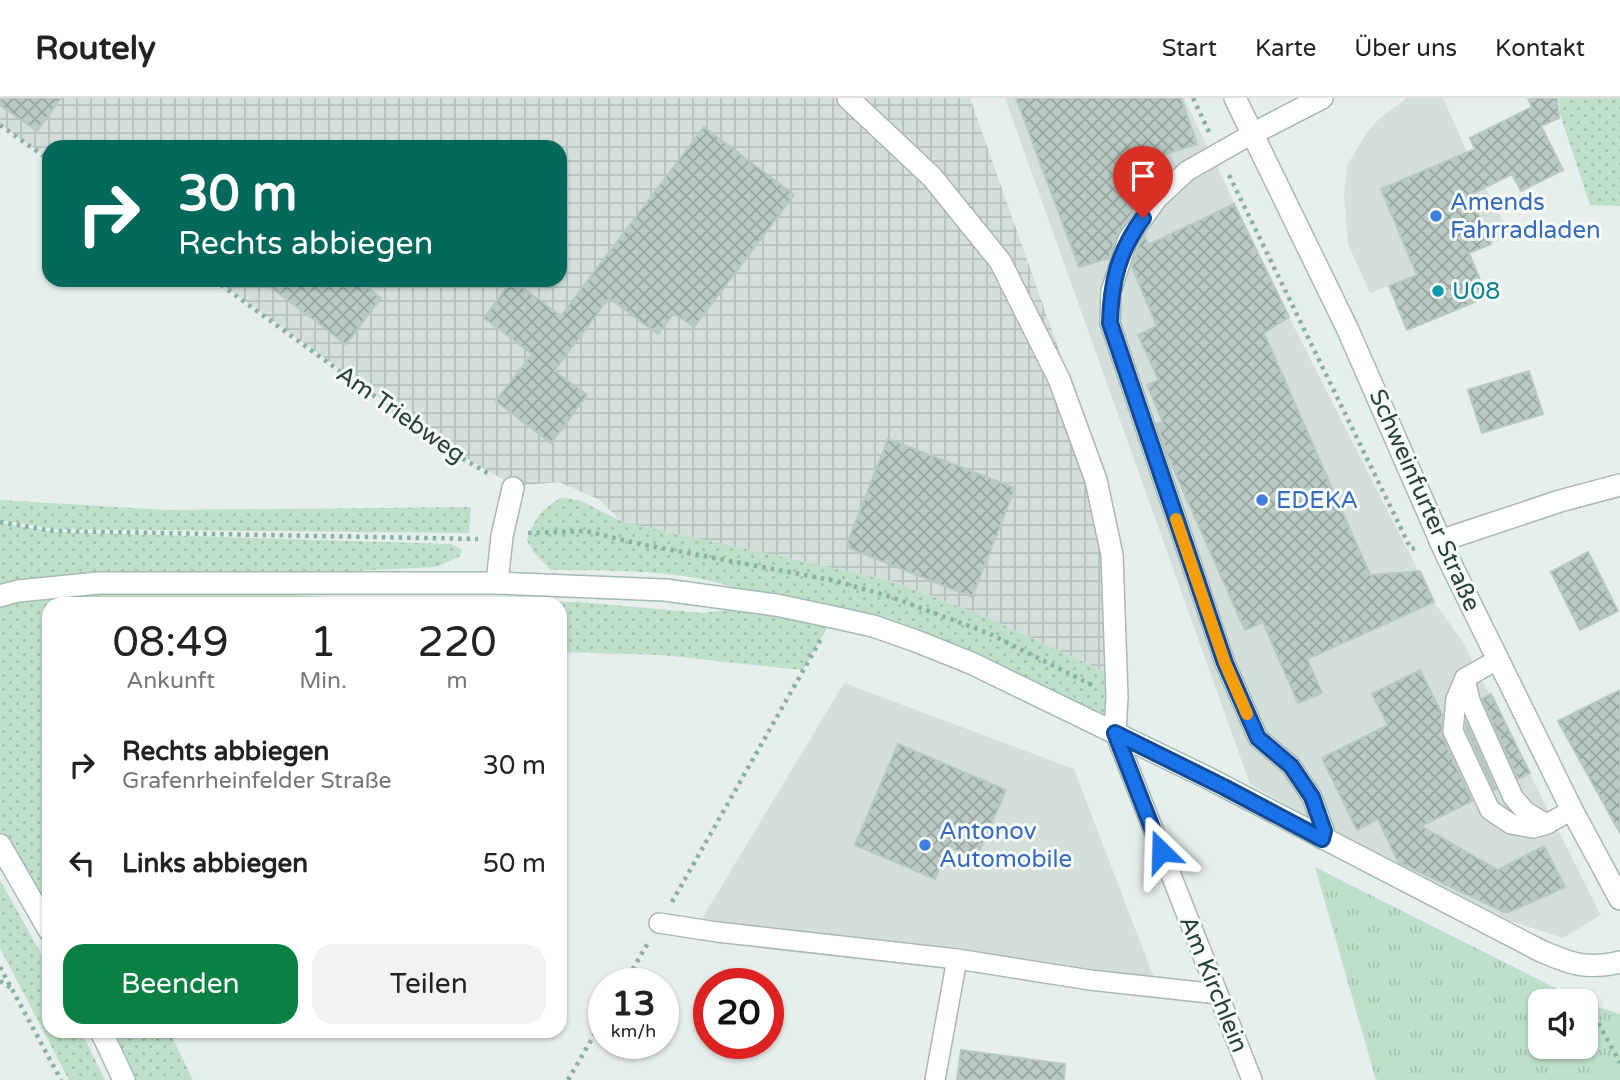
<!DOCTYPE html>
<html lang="de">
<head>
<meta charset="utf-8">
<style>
  body { margin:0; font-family:"Varela Round",sans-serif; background:#f2f2f2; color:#222; height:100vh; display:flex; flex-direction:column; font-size:26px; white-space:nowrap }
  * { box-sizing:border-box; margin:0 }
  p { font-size:23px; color:#767676 }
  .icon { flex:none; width:38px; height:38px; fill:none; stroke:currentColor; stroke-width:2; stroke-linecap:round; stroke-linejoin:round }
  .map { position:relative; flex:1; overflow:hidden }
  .sheet { position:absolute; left:42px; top:499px; width:525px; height:441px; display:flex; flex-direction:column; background:#fff; border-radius:21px; box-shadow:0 2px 5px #0004 }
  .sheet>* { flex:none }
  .hud { position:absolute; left:42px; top:42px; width:525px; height:147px; border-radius:21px; box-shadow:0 2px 5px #0004; background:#00695c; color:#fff; overflow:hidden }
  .tools { position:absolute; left:1528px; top:891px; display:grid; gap:14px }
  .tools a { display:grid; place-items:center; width:70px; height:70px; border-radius:14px; background:#fff; box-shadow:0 2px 5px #0004; font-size:35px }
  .speed { position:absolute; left:588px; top:870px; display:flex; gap:14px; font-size:35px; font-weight:700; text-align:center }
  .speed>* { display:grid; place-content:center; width:91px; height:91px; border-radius:50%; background:#fff; box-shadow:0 2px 5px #0004; line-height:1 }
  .speed small { font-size:18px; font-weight:400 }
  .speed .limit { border:10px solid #d22; background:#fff; color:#111 }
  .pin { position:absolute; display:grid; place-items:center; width:60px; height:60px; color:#fff; margin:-72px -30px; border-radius:50% 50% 50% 0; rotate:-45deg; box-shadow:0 0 7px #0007 }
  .pin .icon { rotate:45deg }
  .me { position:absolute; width:77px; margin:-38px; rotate:338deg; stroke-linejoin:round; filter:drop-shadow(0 0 5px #0008) }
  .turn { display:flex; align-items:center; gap:24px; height:147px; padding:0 21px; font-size:32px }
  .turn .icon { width:91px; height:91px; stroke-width:2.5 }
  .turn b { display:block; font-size:49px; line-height:60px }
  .eta { display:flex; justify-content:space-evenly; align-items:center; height:119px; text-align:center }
  .eta b { font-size:42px; font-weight:600; line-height:49px }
  .button { display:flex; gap:14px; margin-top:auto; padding:14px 21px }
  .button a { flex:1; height:80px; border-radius:21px; background:#0b8043; color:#fff; font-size:28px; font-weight:600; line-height:80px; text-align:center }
  .button a+a { background:#f2f2f2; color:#222 }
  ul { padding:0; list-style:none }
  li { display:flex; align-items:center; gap:21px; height:98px; padding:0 21px }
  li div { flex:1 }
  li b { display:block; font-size:26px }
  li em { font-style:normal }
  header { display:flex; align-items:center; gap:42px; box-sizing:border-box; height:98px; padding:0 35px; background:#fff; border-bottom:2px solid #e0e0e0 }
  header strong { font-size:33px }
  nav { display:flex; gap:38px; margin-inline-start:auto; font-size:24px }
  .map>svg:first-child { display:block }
</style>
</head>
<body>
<header>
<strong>Routely</strong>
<nav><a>Start</a><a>Karte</a><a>Über uns</a><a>Kontakt</a></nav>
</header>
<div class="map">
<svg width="1620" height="982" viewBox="0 0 1620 982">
  <defs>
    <pattern id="industrial-grid" width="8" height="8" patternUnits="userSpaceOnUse" patternTransform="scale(1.75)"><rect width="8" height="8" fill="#d4dfda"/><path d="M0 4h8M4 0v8" fill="none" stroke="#b6c1bc"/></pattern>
    <pattern id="grass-dots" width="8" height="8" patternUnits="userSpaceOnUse" patternTransform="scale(1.75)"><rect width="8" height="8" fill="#bfe0c8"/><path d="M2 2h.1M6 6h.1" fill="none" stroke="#a4c1ad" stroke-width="1.8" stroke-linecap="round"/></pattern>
    <pattern id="park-tufts" width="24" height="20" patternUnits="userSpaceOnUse" patternTransform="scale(1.75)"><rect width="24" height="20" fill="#bfe0c8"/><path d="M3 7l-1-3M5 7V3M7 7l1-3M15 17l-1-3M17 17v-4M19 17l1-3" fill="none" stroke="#a4c1ad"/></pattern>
    <pattern id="building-cross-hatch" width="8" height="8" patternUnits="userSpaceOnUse" patternTransform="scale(1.75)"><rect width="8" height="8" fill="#bbcac4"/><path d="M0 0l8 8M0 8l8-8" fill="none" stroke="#98a6a0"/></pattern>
  </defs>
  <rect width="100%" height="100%" fill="#e6efeb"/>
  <g fill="#d4dfda">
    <polygon points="1005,0 1184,0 1289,219 1434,504 1463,544 1601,817 1563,840 1510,823 1390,765 1250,686"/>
    <polygon points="1407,0 1443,0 1468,56 1509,135 1491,146 1370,195 1348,146 1344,98 1347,68 1367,34 1378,22"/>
    <polygon points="844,585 1074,671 1154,880 700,824"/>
  </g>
  <polygon fill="url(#industrial-grid)" points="0,0 970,0 1109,394 1116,579 986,519 892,483 622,424 600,402 559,384 514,388 454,353 216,182 560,182 560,49 49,49 49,61 0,26"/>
  <g fill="url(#grass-dots)">
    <polygon points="1559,0 1620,0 1620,108 1590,107 1560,16"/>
    <path d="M561 400 579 402 623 424 892 483 986 519 1116 579 1114 633 834 518 803 572 661 557 560 554V506H49V829L0 745V425L54 434 451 446 462 452 459 459 436 469 103 485 407 504H579L702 515 776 507C709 470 626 473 551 472L535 456 527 443C533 422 542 410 561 400Z"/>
    <polygon points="0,402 166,412 471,409 469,435 55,431 0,422"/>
    <polygon points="0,782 49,870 49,933 81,933 105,982 69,982 0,850"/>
    <polygon points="102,933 169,933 193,982 125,982"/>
  </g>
  <polygon fill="url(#park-tufts)" points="1315,769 1581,903 1540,903 1540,948 1586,948 1586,905 1620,916 1620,982 1376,982"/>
  <g fill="url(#building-cross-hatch)" stroke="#b8c9c2" stroke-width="2">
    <polygon points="0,0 61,0 37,33 0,7"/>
    <polygon points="1016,0 1181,0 1197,46 1120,71 1135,111 1118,134 1109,160 1079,169"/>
    <polygon points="1528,0 1557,0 1559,20 1541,28 1563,72 1521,93 1512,76 1470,97 1491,146 1469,155 1487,199 1407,232 1389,188 1417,177 1381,91 1475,51 1470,40 1532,9 1533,12"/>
    <polygon points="704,29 794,97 694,229 674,215 658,236 609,200 554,273 587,297 551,345 496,303 532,256 484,220 512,182 561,218"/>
    <polygon points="1234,106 1289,219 1264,235 1370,477 1420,473 1434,504 1307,561 1322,595 1298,605 1263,524 1245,532 1167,356 1157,326 1163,324 1147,287 1159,282 1138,237 1157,228 1132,169 1139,147 1145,138 1148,147"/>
    <polygon points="261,182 357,182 381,200 346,246"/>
    <polygon points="1529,273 1543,316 1482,335 1468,292"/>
    <polygon points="888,341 1015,390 972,499 846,449"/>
    <polygon points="1588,454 1618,513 1580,532 1551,474"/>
    <polygon points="1420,572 1442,616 1442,638 1472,703 1421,728 1498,772 1544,748 1565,789 1509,814 1504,814 1398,764 1378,721 1357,732 1322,660 1388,627 1372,596"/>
    <polygon points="1620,592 1620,735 1558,623"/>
    <polygon points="1491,596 1530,675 1518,681 1482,601"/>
    <polygon points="1466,624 1496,691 1494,692 1466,631"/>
    <polygon points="898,646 1006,692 976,761 949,749 935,781 855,747"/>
    <polygon points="961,952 1065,966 1064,982 957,982"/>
  </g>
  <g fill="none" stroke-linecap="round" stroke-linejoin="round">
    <defs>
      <g id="lane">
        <polyline points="1252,36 1187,73 1158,100 1128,141 1111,193 1110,225 1225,565 1258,640 1291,668 1312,699 1324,732 1322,741"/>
        <polyline points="1497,562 1465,580 1456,601 1453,633 1490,712 1511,726 1533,730 1547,726 1572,712"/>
        <polyline points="1465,580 1470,603 1513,699 1526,714 1547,726"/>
        <polyline points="1115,635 1252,982"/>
        <polyline points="659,825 717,834 957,861 1090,882 1218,896"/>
        <polyline points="935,982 957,861"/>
      </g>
      <g id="street">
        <polyline points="848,0 932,79 1000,163 1059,281 1096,382 1112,457 1117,599 1115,635"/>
        <polyline points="1252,36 1322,0"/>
        <polyline points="1440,443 1560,403 1620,387"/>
        <polyline points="497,485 502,438 513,390"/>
      </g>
      <g id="secondary">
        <polyline points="1235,0 1348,232 1447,458 1572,712 1620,801"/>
        <path d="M0 498 18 493 99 485H497L665 492 776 507 833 519 873 528 916 543 971 565 1208 680 1541 853C1571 866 1587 872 1620 864"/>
        <polyline points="0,747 49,832"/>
        <polyline points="101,933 124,982"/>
      </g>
    </defs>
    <use href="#lane" stroke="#a8b8b2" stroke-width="22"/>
    <use href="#street" stroke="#a8b8b2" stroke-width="24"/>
    <use href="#secondary" stroke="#a4bbb3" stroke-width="24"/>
    <g stroke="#86b3a5" stroke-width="4.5" stroke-dasharray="3.5 5" stroke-linecap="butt">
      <polyline points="1193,0 1209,34"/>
      <polyline points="0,27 49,62"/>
      <polyline points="1229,77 1411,451 1416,450"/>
      <polyline points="214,182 453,355 491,377"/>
      <polyline points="0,424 53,433 478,441"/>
      <polyline points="528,435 586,433 635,445 836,483 891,499 988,535 1092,587"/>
      <polyline points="672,804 821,541"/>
      <polyline points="0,869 61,982"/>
      <polyline points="0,883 11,890"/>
      <polyline points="624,886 648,845"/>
      <polyline points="1587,894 1588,906 1620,965"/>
      <polyline points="568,982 604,920"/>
    </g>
    <use href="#lane" stroke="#fff" stroke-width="19"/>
    <use href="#street" stroke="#fff" stroke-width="21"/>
    <use href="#secondary" stroke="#fff" stroke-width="21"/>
  </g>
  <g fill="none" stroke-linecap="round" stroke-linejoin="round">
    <defs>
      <path id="route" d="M1143 120C1118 154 1111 185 1110 225L1225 565 1258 640 1291 668 1312 699 1324 733 1322 741 1224 689 1115 635 1161 753"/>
    </defs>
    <use href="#route" stroke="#114b97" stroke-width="18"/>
    <use href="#route" stroke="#1a73e8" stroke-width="12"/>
    <polyline stroke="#f59e0b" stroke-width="12" points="1176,421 1225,565 1247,616"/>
  </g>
  <g fill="#3f7fe0" stroke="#f7fbf9" stroke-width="2.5">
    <circle cx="1436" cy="118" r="7"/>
    <circle cx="1262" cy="402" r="7"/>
    <circle cx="925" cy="747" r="7"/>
  </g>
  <circle fill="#0f9aa8" stroke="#f7fbf9" stroke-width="2.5" cx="1438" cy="193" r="7"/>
  <g text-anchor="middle" stroke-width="6" stroke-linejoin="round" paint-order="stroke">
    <g font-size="24" fill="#366cbe" stroke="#f7fbf9" text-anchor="start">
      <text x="1450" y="112">Amends<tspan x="1450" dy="28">Fahrradladen</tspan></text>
      <text x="1276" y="410">EDEKA</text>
      <text x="939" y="741">Antonov<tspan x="939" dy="28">Automobile</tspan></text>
    </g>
    <g font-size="24" fill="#0d838f" stroke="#f7fbf9" text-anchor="start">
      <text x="1452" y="201">U08</text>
    </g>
    <g font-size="24" fill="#24423a" stroke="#f7fbf9">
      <text transform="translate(401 316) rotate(35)" y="8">Am Triebweg</text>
      <text transform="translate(1425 402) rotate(66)" y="8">Schweinfurter Straße</text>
      <text transform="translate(1214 886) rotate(68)" y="8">Am Kirchlein</text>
    </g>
  </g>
</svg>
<div class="tools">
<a><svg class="icon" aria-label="sound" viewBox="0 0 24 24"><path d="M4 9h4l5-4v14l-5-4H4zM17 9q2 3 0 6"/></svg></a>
</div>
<div class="speed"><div>13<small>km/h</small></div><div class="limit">20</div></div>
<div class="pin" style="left:1143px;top:120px;background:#d93025"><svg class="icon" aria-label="arrive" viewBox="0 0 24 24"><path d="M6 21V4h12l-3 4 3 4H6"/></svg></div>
<svg class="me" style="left:1161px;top:753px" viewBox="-20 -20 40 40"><path d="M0-17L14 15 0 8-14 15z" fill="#1a73e8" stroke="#fff" stroke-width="4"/></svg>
<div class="hud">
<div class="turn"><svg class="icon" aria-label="right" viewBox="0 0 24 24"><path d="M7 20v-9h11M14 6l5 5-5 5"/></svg><div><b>30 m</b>Rechts abbiegen</div></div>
</div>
<section class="sheet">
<div class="eta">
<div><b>08:49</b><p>Ankunft</p></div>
<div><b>1</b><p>Min.</p></div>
<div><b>220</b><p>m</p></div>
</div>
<ul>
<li><svg class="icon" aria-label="right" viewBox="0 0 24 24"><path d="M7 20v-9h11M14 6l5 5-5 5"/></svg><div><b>Rechts abbiegen</b><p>Grafenrheinfelder Straße</p></div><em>30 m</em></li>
<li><svg class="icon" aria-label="left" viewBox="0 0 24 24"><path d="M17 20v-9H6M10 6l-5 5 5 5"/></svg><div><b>Links abbiegen</b></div><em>50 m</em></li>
</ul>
<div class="button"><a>Beenden</a><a>Teilen</a></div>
</section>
</div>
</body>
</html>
